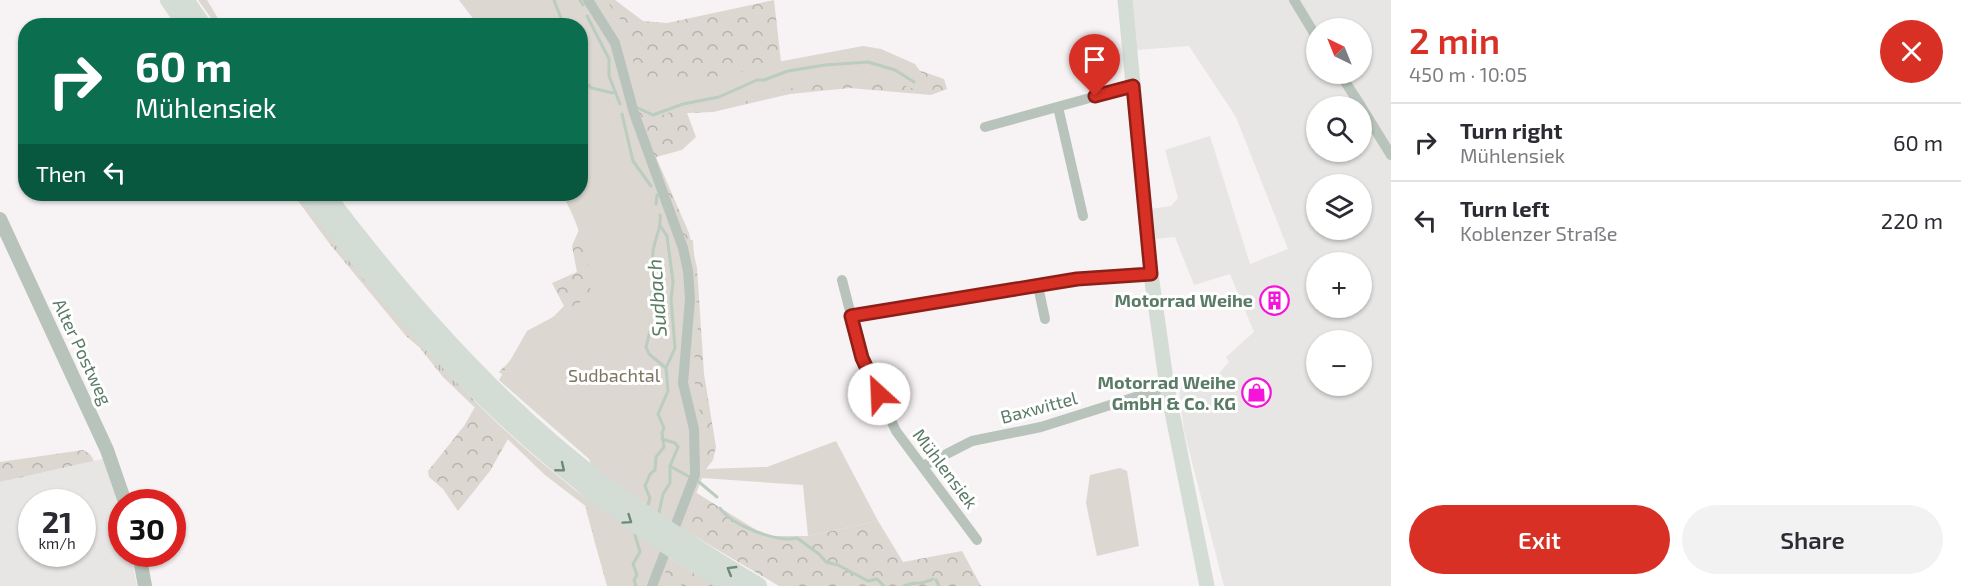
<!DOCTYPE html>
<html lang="en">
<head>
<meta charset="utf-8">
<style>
  body { margin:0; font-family:"Exo 2",sans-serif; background:#f2f2f3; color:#2b2b33; height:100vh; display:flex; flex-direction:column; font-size:22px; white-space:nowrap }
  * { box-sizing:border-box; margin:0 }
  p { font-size:20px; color:#7c7c81 }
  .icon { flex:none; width:33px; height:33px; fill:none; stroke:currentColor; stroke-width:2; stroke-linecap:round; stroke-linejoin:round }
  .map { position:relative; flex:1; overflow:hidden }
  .side { display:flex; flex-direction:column; background:#fff; width:570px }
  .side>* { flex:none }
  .hud { position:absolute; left:18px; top:18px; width:570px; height:183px; border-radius:24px; box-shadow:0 2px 4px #0004; background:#0b6e4f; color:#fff; overflow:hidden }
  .needle { width:39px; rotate:317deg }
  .controls { position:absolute; left:1306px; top:18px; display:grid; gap:12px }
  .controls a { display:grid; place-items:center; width:66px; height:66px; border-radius:50%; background:#fff; box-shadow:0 2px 4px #0004; font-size:30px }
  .speed { position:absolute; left:18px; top:489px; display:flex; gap:12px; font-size:30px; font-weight:700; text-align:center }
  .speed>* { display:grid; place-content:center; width:78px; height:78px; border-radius:50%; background:#fff; box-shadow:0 2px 4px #0004; line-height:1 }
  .speed small { font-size:15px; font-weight:400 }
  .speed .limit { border:9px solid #d22; background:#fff; color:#111 }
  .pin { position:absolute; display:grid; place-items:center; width:51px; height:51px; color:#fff; margin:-62px -26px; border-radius:50% 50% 50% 0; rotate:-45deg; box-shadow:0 0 6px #0007 }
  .pin .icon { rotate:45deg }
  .me { position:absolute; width:66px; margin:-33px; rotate:335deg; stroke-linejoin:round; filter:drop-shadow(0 0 4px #0008) }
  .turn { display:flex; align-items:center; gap:21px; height:126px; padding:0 18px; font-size:27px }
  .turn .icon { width:78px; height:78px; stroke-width:2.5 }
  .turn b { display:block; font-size:42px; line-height:51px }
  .then { display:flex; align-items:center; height:57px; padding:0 18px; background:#0003; gap:12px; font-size:22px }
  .round { display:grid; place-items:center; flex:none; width:63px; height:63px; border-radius:32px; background:#f2f2f3 }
  .headline { display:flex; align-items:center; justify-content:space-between; height:102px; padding:0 18px }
  h1 { font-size:36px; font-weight:600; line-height:45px; color:#d93025 }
  .button { display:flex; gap:12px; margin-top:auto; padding:12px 18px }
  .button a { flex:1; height:69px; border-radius:36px; background:#d93025; color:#fff; font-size:24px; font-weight:600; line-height:69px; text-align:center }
  .button a+a { background:#f2f2f3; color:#2b2b33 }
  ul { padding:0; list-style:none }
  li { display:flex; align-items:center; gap:18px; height:78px; padding:0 18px; border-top:2px solid #e1e1e2 }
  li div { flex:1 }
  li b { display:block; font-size:22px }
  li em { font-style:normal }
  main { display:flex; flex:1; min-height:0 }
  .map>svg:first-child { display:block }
</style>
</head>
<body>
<main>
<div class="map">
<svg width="1391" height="586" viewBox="0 0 1391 586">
  <defs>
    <pattern id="grass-tufts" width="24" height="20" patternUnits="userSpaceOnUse" patternTransform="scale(1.5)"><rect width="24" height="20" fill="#dcd7d1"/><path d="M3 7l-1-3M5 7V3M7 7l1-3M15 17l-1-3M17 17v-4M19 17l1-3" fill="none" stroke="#b5b3ad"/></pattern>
    <pattern id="forest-crowns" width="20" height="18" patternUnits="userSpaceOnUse" patternTransform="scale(1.5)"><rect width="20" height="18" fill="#dcd7d1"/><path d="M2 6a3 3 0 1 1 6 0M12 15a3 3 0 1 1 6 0" fill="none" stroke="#b5b3ad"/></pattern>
  </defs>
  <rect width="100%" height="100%" fill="#f7f2f3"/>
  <g fill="#e7e6e4" fill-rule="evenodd">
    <path d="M1131 0H1391V586H1224L1184 431 1178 381 1215 378 1229 362 1226 357 1254 332 1230 274 1194 285 1175 237 1155 239 1151 209 1171 206 1178 198 1165 150 1210 136 1250 264 1288 249 1236 117 1189 46 1136 50ZM1317 28H1362V74H1317ZM1317 106H1362V152H1317ZM1317 184H1362V230H1317ZM1317 262H1362V308H1317ZM1317 340H1362V386H1317Z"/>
    <path d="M103 459 121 513 122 554H131L137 586H0V482ZM32 502H82V554H32Z"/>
  </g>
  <g fill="url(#grass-tufts)">
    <polygon points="198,0 207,0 222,25 216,25"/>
    <path d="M293 194H302C356 261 408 331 468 394 507 435 551 471 595 506L592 511 545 475 443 377 420 348 406 336 329 243Z"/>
  </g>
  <g fill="url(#forest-crowns)">
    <polygon points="567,0 615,0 643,21 667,23 774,0 781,62 870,53 944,79 947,89 931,95 850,88 790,94 713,112 687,113 696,137 682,150 656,157 689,233 697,268 704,374 716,447 713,460 700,477 622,470 499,372 564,306 552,283 577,272 572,246 581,225 580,26"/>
    <polygon points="475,407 508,439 490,471 458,511 443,489 429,477 428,471 464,426"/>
    <polygon points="83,450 90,454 94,461 0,482 0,462"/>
    <polygon points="695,492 766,536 808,536 878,521 903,562 962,551 981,586 779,586 679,527"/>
    <polygon points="585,506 592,510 715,586 607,586"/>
  </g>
  <g fill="#dcd7d1">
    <path d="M459 0H606L623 23 637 75 642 80 726 76 772 63 863 46 881 49 915 64 934 90 925 85 922 92 877 75 781 90 722 109 692 104 650 120 632 105 680 240H693L698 326 693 371 706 451 703 471 706 469 767 467 836 441 878 521 808 536 803 485 702 478 682 531 673 525 665 575 683 586H608L595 543 586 499 577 491 592 467 589 459 499 380 527 331 590 297C593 270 577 215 561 194H580V26L478 25Z"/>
    <polygon points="1120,468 1127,471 1139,546 1097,556 1086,503 1090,475"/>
  </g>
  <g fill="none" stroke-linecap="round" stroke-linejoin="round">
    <g stroke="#bacdbe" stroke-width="3">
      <polyline points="554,0 564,26"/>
      <polyline points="580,0 583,5"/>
      <polyline points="587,16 609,59 609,76 620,104"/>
      <polyline points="580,79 592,88 613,93"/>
      <polyline points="638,108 653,115 683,104 719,97 757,80 764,80 788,71 825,65 868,62 895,70 914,82"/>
      <polyline points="622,114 633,161 651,186"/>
      <polyline points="656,204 657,195"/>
      <path d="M660 215C662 229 654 239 653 252 652 261 655 271 655 280 654 292 646 298 657 309L655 325 650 331 646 347 649 354 666 368"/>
      <polyline points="670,466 688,476"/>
      <polyline points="699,482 717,497"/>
      <polyline points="647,508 650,498 645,486 650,474 655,470 656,457 664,447 662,433 664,428 658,414 668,391 666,368 675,348 671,299 673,282 667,236 661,227"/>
      <path d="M720 508C731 525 777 543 797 538L819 554 826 562 838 565 868 581 877 579 884 586"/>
      <polyline points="659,513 663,494 670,483 670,466 678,447 675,443 662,439"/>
      <polyline points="936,580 939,586"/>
      <polyline points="636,586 634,580 637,575 633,564 640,552 635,535 637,530"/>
      <path d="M904 586C913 581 920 586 933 579"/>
    </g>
    <g stroke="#b7c3bb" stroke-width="10">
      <polyline points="588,0 615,43 634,113 683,248 688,271 690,299 683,383 694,429 695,475 652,586"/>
      <polyline points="1294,0 1317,38"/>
      <polyline points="1340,74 1361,106"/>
      <polyline points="1058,107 1083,216"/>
      <polyline points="1362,108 1391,155"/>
      <polyline points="985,127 1133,86"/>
      <polyline points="842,280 862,358 896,431 977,540"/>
      <polyline points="1038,286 1045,319"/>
      <polyline points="851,316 1077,279 1151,274"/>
      <polyline points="923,466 972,441 1041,427 1167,387"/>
    </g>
    <g stroke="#b7c3bb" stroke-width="14">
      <polyline points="0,219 107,450 125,502"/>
      <polyline points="139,554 145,586"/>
    </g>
    <polyline stroke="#d3ddd6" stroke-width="15" points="1125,0 1151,274 1167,387 1207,586"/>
    <g stroke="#d3ddd6" stroke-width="18">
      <polyline points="169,0 187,26"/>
      <polyline points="185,0 203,26"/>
      <path d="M309 194C428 356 557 482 731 586"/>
      <path d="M325 194C395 286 471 375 560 450 622 502 690 545 758 586"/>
    </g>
  </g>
  <defs><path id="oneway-chevron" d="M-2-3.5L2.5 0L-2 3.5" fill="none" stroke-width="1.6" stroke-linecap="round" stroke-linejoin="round" transform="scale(1.5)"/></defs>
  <g stroke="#6c8a77">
    <use href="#oneway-chevron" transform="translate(561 468) rotate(39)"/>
    <use href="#oneway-chevron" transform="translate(628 520) rotate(35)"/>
    <use href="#oneway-chevron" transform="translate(731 570) rotate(-149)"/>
  </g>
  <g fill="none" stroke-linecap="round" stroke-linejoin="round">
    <defs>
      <polyline id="route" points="879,394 862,358 851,316 1077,279 1151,274 1133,86 1095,96"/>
    </defs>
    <use href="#route" stroke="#8d1f18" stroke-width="15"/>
    <use href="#route" stroke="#d93025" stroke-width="10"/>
  </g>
  <defs>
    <symbol id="building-ring" viewBox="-11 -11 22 22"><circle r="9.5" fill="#fff" stroke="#f613da" stroke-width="1.5"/><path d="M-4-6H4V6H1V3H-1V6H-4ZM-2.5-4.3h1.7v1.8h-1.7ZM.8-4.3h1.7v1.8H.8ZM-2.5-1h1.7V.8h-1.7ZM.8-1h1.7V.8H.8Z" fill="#f613da"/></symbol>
    <symbol id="shop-ring" viewBox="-11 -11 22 22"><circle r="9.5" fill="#fff" stroke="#f613da" stroke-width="1.5"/><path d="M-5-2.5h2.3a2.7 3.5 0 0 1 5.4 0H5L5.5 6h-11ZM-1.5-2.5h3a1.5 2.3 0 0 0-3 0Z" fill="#f613da"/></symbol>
  </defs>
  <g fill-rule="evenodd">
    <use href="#building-ring" x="1258" y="284" width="33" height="33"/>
    <use href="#shop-ring" x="1240" y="376" width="33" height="33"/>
  </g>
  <g text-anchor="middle" stroke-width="6" stroke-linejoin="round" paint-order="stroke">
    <g font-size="18" font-weight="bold" fill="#5a7b66" stroke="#fff" text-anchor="end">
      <text x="1253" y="307">Motorrad Weihe</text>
      <text x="1236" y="389">Motorrad Weihe<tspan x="1236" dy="21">GmbH &amp; Co. KG</tspan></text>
    </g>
    <g font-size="18" fill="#5a7b66" stroke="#fff">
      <text transform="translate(82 352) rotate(65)" y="6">Alter Postweg</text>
      <text transform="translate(1039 408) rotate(-15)" y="6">Baxwittel</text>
      <text transform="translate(945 469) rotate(53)" y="6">Mühlensiek</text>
    </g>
    <g font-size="18" fill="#7d7562" stroke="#fff">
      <text x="614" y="382">Sudbachtal</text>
    </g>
    <g font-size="20" font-style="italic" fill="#597c5f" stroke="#fff">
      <text transform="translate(657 298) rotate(-94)" y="7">Sudbach</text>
    </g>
  </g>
</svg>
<div class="controls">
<a><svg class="needle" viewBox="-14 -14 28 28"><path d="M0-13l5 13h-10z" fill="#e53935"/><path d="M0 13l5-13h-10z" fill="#7c7c81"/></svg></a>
<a><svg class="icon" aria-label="search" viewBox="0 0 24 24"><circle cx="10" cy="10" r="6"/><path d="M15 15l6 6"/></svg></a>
<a><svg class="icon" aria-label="layers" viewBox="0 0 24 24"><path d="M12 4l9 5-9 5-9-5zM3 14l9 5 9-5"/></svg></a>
<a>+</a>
<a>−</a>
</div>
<div class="speed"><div>21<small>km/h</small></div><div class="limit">30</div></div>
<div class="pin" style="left:1095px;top:96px;background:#d93025"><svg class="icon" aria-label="arrive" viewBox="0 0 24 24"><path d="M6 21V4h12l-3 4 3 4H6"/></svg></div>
<svg class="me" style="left:879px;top:394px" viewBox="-20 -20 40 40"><circle r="19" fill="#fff"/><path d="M0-13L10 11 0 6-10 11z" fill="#d93025"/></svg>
<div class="hud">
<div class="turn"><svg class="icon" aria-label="right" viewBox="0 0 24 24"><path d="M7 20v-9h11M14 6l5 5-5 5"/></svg><div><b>60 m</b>Mühlensiek</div></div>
<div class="then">Then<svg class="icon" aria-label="left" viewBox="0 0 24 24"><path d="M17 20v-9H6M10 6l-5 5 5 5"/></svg></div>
</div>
</div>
<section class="side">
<div class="headline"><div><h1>2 min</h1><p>450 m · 10:05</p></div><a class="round" style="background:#d93025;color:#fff"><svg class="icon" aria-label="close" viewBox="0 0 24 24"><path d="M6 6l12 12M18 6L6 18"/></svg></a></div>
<ul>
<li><svg class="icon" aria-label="right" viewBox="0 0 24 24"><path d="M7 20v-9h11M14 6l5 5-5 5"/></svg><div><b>Turn right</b><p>Mühlensiek</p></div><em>60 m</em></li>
<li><svg class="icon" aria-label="left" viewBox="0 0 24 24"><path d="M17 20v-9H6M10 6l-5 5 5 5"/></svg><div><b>Turn left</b><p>Koblenzer Straße</p></div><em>220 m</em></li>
</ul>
<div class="button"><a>Exit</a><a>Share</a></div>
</section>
</main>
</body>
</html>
